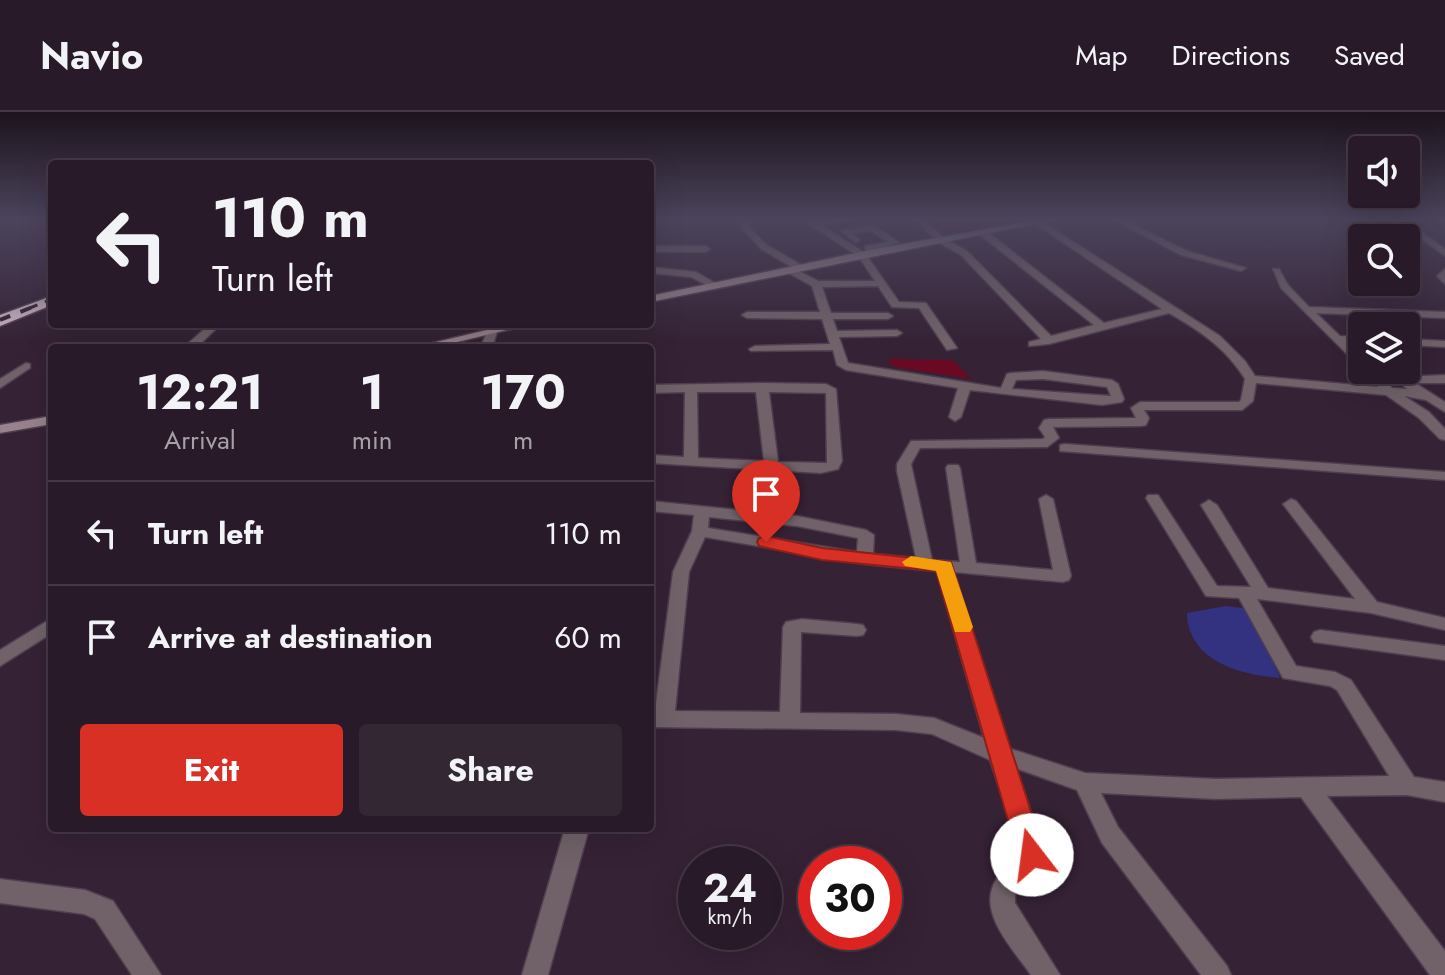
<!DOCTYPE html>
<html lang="en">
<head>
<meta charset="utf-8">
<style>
  body { margin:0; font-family:Jost,sans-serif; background:#342734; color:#f1f3f6; height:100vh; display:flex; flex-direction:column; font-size:30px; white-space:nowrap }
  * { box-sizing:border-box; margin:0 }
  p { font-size:26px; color:#a5a1a8 }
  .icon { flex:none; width:44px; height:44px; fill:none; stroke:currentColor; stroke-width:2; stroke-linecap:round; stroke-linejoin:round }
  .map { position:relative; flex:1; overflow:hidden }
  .sheet { position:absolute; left:48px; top:232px; width:606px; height:488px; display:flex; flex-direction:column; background:#281a28; border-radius:8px; box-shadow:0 8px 32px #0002,0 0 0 2px #443845 }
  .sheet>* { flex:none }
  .top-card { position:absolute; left:48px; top:48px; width:606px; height:168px; border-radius:8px; box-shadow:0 8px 32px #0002,0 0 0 2px #443845; background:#281a28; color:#f1f3f6; overflow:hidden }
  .fabs { position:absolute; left:1348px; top:24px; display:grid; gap:16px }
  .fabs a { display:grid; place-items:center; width:72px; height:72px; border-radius:8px; background:#281a28; box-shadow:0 8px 32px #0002,0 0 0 2px #443845; font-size:40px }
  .speed { position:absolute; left:678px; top:734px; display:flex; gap:16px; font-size:40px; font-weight:700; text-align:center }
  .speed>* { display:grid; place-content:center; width:104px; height:104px; border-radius:50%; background:#281a28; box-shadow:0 8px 32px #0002,0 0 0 2px #443845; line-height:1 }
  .speed small { font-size:20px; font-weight:400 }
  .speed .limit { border:12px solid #d22; background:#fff; color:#111 }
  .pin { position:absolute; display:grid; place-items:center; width:68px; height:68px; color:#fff; margin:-82px -34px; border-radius:50% 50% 50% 0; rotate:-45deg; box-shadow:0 0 8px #0007 }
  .pin .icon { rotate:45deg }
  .me { position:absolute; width:88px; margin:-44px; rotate:345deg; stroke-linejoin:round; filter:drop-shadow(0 0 6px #0008) }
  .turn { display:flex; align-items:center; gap:28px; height:168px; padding:0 32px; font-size:36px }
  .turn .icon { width:104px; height:104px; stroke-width:2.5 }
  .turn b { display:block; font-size:56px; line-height:68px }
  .eta { display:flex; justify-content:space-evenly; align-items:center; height:136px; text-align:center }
  .eta b { font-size:48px; font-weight:700; line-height:56px }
  .button { display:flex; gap:16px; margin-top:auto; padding:16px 32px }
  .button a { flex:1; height:92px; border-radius:8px; background:#d93025; color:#fff; font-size:32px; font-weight:700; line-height:92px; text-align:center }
  .button a+a { background:#342734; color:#f1f3f6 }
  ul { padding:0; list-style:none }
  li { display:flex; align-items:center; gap:24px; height:104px; padding:0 32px; border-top:2px solid #443845 }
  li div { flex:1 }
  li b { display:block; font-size:30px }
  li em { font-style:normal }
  header { display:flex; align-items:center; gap:48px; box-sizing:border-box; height:112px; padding:0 40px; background:#281a28; border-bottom:2px solid #443845 }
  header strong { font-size:38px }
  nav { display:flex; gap:44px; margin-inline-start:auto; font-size:28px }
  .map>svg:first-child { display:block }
</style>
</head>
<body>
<header>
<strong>Navio</strong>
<nav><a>Map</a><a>Directions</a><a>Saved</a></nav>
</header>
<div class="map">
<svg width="1445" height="863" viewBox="0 0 1445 863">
  <rect width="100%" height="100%" fill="#352235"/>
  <g fill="#6a0922">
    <polygon points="927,108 1001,108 1007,113 937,119"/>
    <polygon points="889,247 953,248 971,267 895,255 888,250"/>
  </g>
  <path fill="#333281" d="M1226 494 1249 497 1280 566C1240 563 1188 549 1187 501Z"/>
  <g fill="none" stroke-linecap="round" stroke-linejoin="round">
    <defs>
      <g id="street">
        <polygon points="743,108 751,108 749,115 767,133 803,154 803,158 797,158 761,137 741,115"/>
        <path d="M827 108H848L821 113 865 141 899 190 926 191 957 236 947 238 919 196 892 195 878 174 822 175 831 201H888L893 204 888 207H833L837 219 897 218 902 221 897 224 839 225 848 251 1001 276 1007 262 1011 261 1043 259 1112 268 1118 272 1124 287 1122 290 1102 293 970 278 961 305 955 309 949 305 958 276 846 258 837 253 833 238 751 239 749 237 755 234 830 232 822 207 747 206 742 203 747 200H820L812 174 787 160V156H793L818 169H875L859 145 809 112ZM1043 267 1107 275 1111 284 1012 277 1016 268Z"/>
        <path d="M916 108H924L944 126 967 139 1051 224 1094 213 979 122V118H985L1104 211 1162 197 1034 111 1041 109 1220 224 1245 249 1255 264 1378 275 1362 258H1375L1392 276 1407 277 1398 268 1400 265 1445 263V271H1415L1445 290V300L1426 288 1404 284 1429 300 1445 317V328L1440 327 1419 306 1386 283 1256 271 1253 289 1242 298H1144L1149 306 1146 313 1141 314 1053 315 1059 326 1047 335 920 336 911 352 932 448 960 450 946 356 948 353H958L960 356 976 451 1053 458 1039 387 1046 383 1053 387 1071 464 1069 468 1063 470 954 460 1008 636 1085 661 1216 667 1389 664 1337 578 1330 574 1283 566 1239 486 1206 484 1146 386 1148 383H1158L1217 474 1251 475 1201 393 1209 388 1217 393 1268 476 1355 487 1283 392 1291 387 1296 389 1377 490 1445 506V518L1371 501 1257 487 1296 554 1335 560 1351 568 1414 665 1445 670V690L1407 683 1327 684 1445 839V863H1430L1301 685 1216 687 1101 681 1118 715 1227 854 1231 863H1201L1102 731 1077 678 1015 656 1043 733C1041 756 1030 767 1015 782V791L1060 863H1031C1014 838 976 800 996 768 1006 753 1017 754 1019 733L990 648 932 622 896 618 650 615V599H655L673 460 692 419 694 403 650 399V389L797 404 866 418 874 423 873 442 916 446 897 359V352L911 329 1043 327 1045 325 1039 316 1044 308 1049 307 1136 306 1131 296 1140 290H1239L1241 288 1245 267C1226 236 1200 219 1169 201L1049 232 1029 234V230L1041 227 961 143 938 130ZM709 405 797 414 858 426 857 440 708 416ZM705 425 865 452 937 459 984 626 934 606 896 602 800 601 801 520 857 524 863 523 866 518 863 513 857 512 802 507 786 510 783 515 780 600 675 599 689 460Z"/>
        <polygon points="1114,108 1124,108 1187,139 1246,156 1241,159 1181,143"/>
        <polygon points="1396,108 1405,108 1445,137 1445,144"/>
        <polygon points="872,114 875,114 900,131 868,139 865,138 865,134 888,130 871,119 852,121 860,128 856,131 841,119"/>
        <polygon points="650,134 706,134 710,137 706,140 650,140"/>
        <polygon points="650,155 696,160 720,174 712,176 691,165 650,161"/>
        <polygon points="1273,157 1279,157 1288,173 1309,195 1445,200 1445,206 1316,201 1340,224 1362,225 1362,231 1347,231 1362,245 1362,254 1358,253 1281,176"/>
        <polygon points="1445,157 1445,172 1437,164"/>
        <polygon points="210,212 220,213 196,236 183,236"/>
        <polygon points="488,218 497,220 492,236 480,236"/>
        <polygon points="1406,227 1445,229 1445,235 1406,233"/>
        <polygon points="26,251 30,252 30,256 0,276 0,267"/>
        <path d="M762 271 826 272 836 277 842 349 838 357 821 361 650 351V343L684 345 685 280 650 281V273ZM697 280H756L764 349 698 346ZM769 280 826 281 827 351 778 350Z"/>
        <polygon points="1065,332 1445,360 1445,368 1060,339 1060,333"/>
        <polygon points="52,506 52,521 0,554 0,538"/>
        <polygon points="1320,518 1445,534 1445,548 1314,530 1311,525 1314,520"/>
        <polygon points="565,716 589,716 548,863 522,863"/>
        <polygon points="0,767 85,778 113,789 161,863 132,863 95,807 84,802 0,791"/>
      </g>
      <g id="secondary">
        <polygon points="1038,108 1054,108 650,190 650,184 880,136"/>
        <polygon points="512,212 532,212 432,236 411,236"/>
        <polygon points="52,304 52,312 0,321 0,313"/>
      </g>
      <polygon id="highway" points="52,184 52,193 0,214 0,203"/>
    </defs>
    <use href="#street" stroke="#503e50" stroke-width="3"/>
    <use href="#secondary" stroke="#503e50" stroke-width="3"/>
    <use href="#highway" stroke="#503e50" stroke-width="3"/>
    <use href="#street" fill="#706268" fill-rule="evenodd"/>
    <use href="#secondary" fill="#98828b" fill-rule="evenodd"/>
    <use href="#highway" fill="#d2b0be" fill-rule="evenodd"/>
    <defs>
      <polyline id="rail-far1" points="30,196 52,187"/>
      <polyline id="rail" points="0,208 35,194"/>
    </defs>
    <use href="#rail-far1" stroke="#c4b6c3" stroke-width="5"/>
    <use href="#rail" stroke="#c4b6c3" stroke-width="6"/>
    <use href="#rail-far1" stroke="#352235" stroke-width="3" stroke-dasharray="8" stroke-linecap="butt"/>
    <use href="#rail" stroke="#352235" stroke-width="4" stroke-dasharray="11" stroke-linecap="butt"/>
  </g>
  <linearGradient id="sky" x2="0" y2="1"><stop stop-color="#1d131d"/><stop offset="0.47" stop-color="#4b445c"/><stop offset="1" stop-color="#4b445c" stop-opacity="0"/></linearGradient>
  <rect width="1445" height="229" fill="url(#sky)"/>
  <polygon fill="#d93025" stroke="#8d1f18" stroke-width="2" points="766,424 822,436 951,450 1045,743 1041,752 1032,756 1022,752 1018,743 936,459 822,448 759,434 757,430 759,426"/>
  <polygon fill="#f59e0b" points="911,444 951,450 973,515 970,520 955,520 936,459 905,454 902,450"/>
</svg>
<div class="fabs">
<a><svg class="icon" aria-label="sound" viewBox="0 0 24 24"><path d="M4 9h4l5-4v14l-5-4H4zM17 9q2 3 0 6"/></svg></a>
<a><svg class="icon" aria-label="search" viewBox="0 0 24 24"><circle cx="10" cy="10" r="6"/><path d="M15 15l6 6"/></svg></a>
<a><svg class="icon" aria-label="layers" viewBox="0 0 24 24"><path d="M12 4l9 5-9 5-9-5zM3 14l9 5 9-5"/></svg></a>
</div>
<div class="speed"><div>24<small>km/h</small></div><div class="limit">30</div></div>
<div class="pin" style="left:766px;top:430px;background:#d93025"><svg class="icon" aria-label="arrive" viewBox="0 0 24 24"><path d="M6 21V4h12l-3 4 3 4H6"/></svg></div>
<svg class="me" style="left:1032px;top:743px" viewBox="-20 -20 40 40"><circle r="19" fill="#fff"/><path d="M0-13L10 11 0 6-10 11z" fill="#d93025"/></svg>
<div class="top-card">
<div class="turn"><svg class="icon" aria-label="left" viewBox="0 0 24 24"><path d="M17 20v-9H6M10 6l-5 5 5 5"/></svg><div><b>110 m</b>Turn left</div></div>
</div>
<section class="sheet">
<div class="eta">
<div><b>12:21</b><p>Arrival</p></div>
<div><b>1</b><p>min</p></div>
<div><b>170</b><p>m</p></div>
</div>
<ul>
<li><svg class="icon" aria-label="left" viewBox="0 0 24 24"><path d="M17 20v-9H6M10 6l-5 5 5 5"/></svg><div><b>Turn left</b></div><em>110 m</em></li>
<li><svg class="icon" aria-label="arrive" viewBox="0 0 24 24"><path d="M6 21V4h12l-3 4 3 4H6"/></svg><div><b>Arrive at destination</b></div><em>60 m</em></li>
</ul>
<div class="button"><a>Exit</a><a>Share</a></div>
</section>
</div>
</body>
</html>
